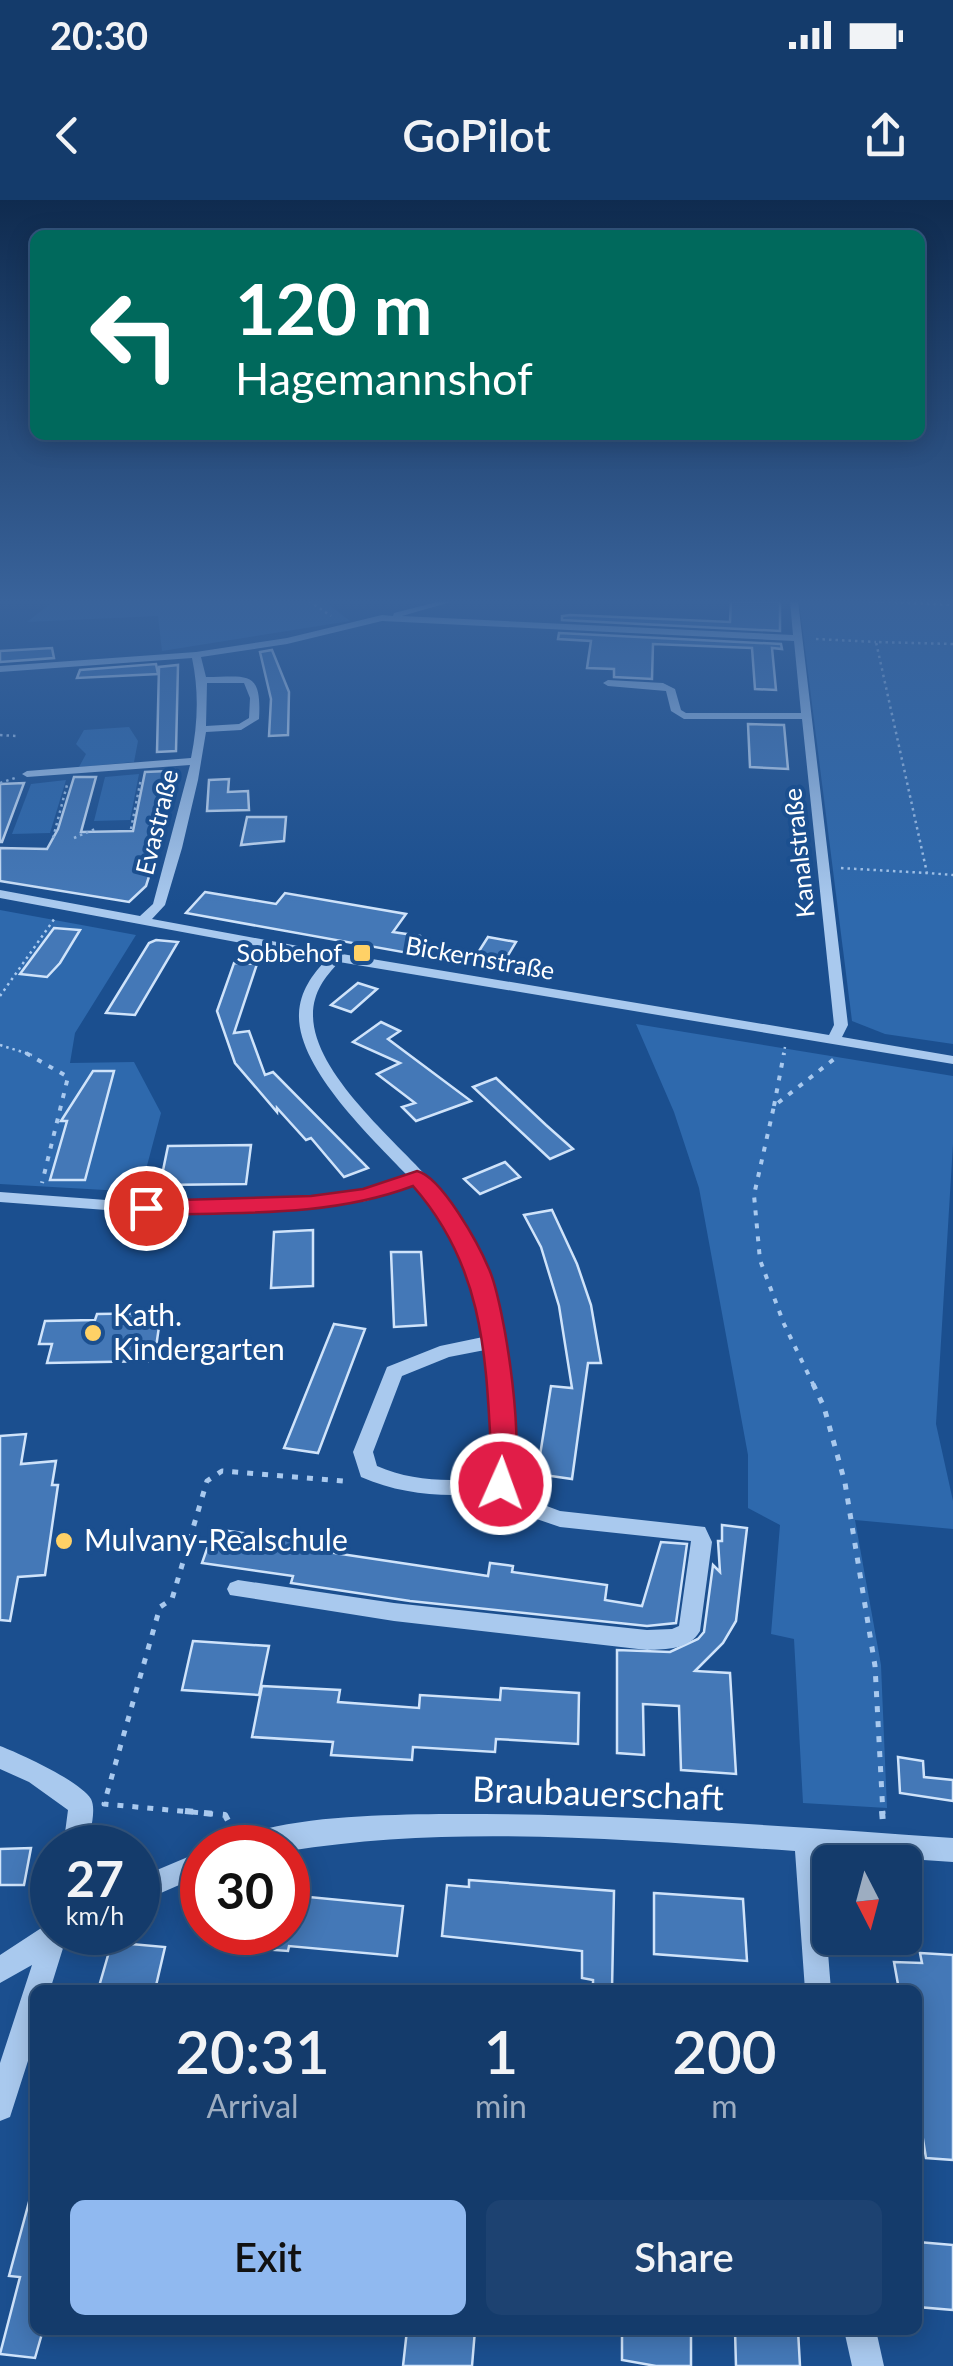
<!DOCTYPE html>
<html lang="en">
<head>
<meta charset="utf-8">
<style>
  body { margin:0; font-family:Lato,sans-serif; background:#1d4271; color:#f1f3f6; height:100vh; display:flex; flex-direction:column; font-size:38px; white-space:nowrap }
  * { box-sizing:border-box; margin:0 }
  p { font-size:32px; color:#9dadc1 }
  .icon { flex:none; width:55px; height:55px; fill:none; stroke:currentColor; stroke-width:2; stroke-linecap:round; stroke-linejoin:round }
  .map { position:relative; flex:1; overflow:hidden }
  .side { position:absolute; left:30px; top:1785px; width:892px; height:350px; display:flex; flex-direction:column; background:#143b6b; border-radius:15px; box-shadow:0 5px 25px #0003,0 0 0 2px #33557e }
  .side>* { flex:none }
  .hud { position:absolute; left:30px; top:30px; width:895px; height:210px; border-radius:15px; box-shadow:0 5px 25px #0003,0 0 0 2px #33557e; background:#00695c; color:#fff; overflow:hidden }
  .needle { width:65px; rotate:174deg }
  .controls { position:absolute; left:812px; top:1645px; display:grid; gap:20px }
  .controls a { display:grid; place-items:center; width:110px; height:110px; border-radius:15px; background:#143b6b; box-shadow:0 5px 25px #0003,0 0 0 2px #33557e; font-size:50px }
  .speed { position:absolute; left:30px; top:1625px; display:flex; gap:20px; font-size:50px; font-weight:700; text-align:center }
  .speed>* { display:grid; place-content:center; width:130px; height:130px; border-radius:50%; background:#143b6b; box-shadow:0 5px 25px #0003,0 0 0 2px #33557e; line-height:1 }
  .speed small { font-size:25px; font-weight:400 }
  .speed .limit { border:15px solid #d22; background:#fff; color:#111 }
  .pin { position:absolute; display:grid; place-items:center; width:85px; height:85px; color:#fff; margin:-42px; border:5px solid #fff; border-radius:50%; box-shadow:0 2px 10px #0007 }
  .me { position:absolute; width:110px; margin:-55px; rotate:2deg; stroke-linejoin:round; filter:drop-shadow(0 0 8px #0008) }
  .turn { display:flex; align-items:center; gap:35px; height:210px; padding:0 40px; font-size:45px }
  .turn .icon { width:130px; height:130px; stroke-width:2.5 }
  .turn b { display:block; font-size:70px; line-height:85px }
  .eta { display:flex; justify-content:space-evenly; align-items:center; height:170px; text-align:center }
  .eta b { font-size:60px; font-weight:600; line-height:70px }
  .button { display:flex; gap:20px; margin-top:auto; padding:20px 40px }
  .button a { flex:1; height:115px; border-radius:15px; background:#90b9f0; color:#111; font-size:40px; font-weight:600; line-height:115px; text-align:center }
  .button a+a { background:#1d4271; color:#f1f3f6 }
  .status { display:flex; justify-content:space-between; align-items:center; height:70px; padding:0 50px; background:#143b6b; direction:ltr }
  .status svg { height:28px; fill:currentColor }
  header { display:flex; justify-content:space-between; align-items:center; height:130px; padding:0 40px; background:#143b6b; font-size:45px; font-weight:600 }
  .map>svg:first-child { display:block }
</style>
</head>
<body>
<div class="status"><b>20:30</b><svg viewBox="0 0 49 12"><path d="M0 12V9h3v3zM5 12V6h3v6zM10 12V3h3v9zM15 12V0h3v12zM26 1h20v11H26zM47 4h2v5h-2z"/></svg></div>
<header><svg class="icon" aria-label="back" viewBox="0 0 24 24"><path d="M15 5l-7 7 7 7"/></svg>GoPilot<svg class="icon" aria-label="share" viewBox="0 0 24 24"><path d="M12 15V3M7 8l5-5 5 5M5 13v7h14v-7"/></svg></header>
<div class="map">
<svg width="953" height="2166" viewBox="0 0 953 2166">
  <rect width="100%" height="100%" fill="#1b4f8f"/>
  <g fill="#2e69ad">
    <polygon points="54,401 324,401 350,421 162,451 158,416 27,422"/>
    <polygon points="799,401 953,401 953,844 885,834 852,821"/>
    <polygon points="129,527 138,541 134,562 79,567 86,554 76,544 84,530"/>
    <polygon points="139,574 130,620 94,621 105,577"/>
    <polygon points="66,580 50,633 12,634 31,584"/>
    <polygon points="0,710 136,735 75,833 70,863 134,862 161,913 140,992 0,984"/>
    <polygon points="636,824 953,876 953,944 936,1224 953,1301 953,1329 855,1320 881,1465 887,1608 803,1603 794,1439 771,1434 780,1325 748,1308 748,1255 699,988 674,912"/>
  </g>
  <g fill="#4478b7" stroke="#cfe3fa" stroke-width="2.5">
    <polygon points="731,401 780,401 780,431 562,420 562,416 570,415 730,422"/>
    <polygon points="559,433 781,444 782,449 772,448 776,490 755,489 752,448 653,444 652,479 614,477 614,469 587,468 591,441 558,439"/>
    <polygon points="52,448 54,458 0,462 0,451"/>
    <polygon points="272,450 289,492 288,535 269,536 271,499 260,452"/>
    <polygon points="156,464 158,474 77,478 80,470"/>
    <polygon points="178,465 176,551 157,552 159,467"/>
    <polygon points="748,524 784,525 788,569 750,567"/>
    <polygon points="167,571 145,664 153,664 146,686 129,702 0,681 0,648 47,649 58,629 74,577 96,577 81,632 133,631 145,572"/>
    <polygon points="229,579 228,592 248,591 249,610 207,611 209,580"/>
    <polygon points="24,583 2,642 0,642 0,584"/>
    <polygon points="247,617 286,617 284,641 241,645"/>
    <polygon points="205,692 276,704 285,693 406,714 393,732 420,736 426,745 419,755 186,713"/>
    <polygon points="54,728 80,730 60,763 47,777 20,774"/>
    <polygon points="488,737 516,742 501,767 472,762"/>
    <polygon points="156,740 178,742 135,815 106,813 149,743"/>
    <polygon points="234,763 257,764 234,833 249,831 265,875 273,872 368,968 344,977 311,938 306,940 277,908 277,912 235,863 217,811"/>
    <polygon points="358,783 377,789 351,812 331,805"/>
    <polygon points="381,822 400,831 388,839 471,901 416,921 402,907 415,903 377,874 400,863 353,842"/>
    <polygon points="93,871 114,871 85,980 50,980 67,921 61,921"/>
    <polygon points="496,878 546,925 573,949 550,959 473,887"/>
    <polygon points="251,945 246,984 160,985 168,946"/>
    <polygon points="505,962 520,977 480,994 464,979"/>
    <polygon points="552,1010 577,1064 591,1105 601,1163 588,1163 572,1279 537,1274 551,1186 572,1188 559,1106 541,1047 524,1015"/>
    <polygon points="313,1030 313,1086 271,1088 274,1032"/>
    <polygon points="391,1052 421,1052 426,1125 394,1127"/>
    <polygon points="161,1113 154,1161 47,1163 52,1144 39,1144 45,1121 95,1120 97,1114"/>
    <polygon points="334,1124 365,1129 318,1253 284,1248"/>
    <polygon points="26,1234 21,1264 56,1261 52,1285 58,1285 45,1375 18,1377 10,1421 0,1420 0,1236"/>
    <polygon points="722,1325 747,1328 736,1421 723,1443 695,1471 730,1473 736,1574 681,1570 679,1506 643,1504 644,1555 617,1553 617,1450 670,1452 698,1439 704,1432 713,1365 720,1372 718,1341 722,1341"/>
    <polygon points="214,1329 303,1341 301,1348 488,1376 490,1363 513,1366 512,1372 607,1385 605,1400 642,1406 661,1342 687,1344 676,1423 647,1426 410,1401 291,1383 293,1376 202,1363"/>
    <polygon points="193,1441 269,1446 259,1495 182,1490"/>
    <polygon points="262,1486 340,1490 338,1502 419,1508 420,1495 500,1500 501,1488 579,1493 578,1544 496,1539 495,1552 413,1547 412,1560 331,1555 333,1542 252,1537"/>
    <polygon points="898,1557 923,1561 924,1577 953,1580 953,1601 900,1593"/>
    <polygon points="31,1648 24,1685 0,1685 0,1649"/>
    <polygon points="469,1680 614,1691 612,1790 593,1790 593,1780 582,1778 582,1751 442,1736 447,1685 469,1687"/>
    <polygon points="654,1693 743,1699 747,1761 654,1754"/>
    <polygon points="288,1695 403,1706 397,1756 289,1746 288,1751 235,1747 236,1732 288,1732"/>
    <polygon points="131,1744 165,1747 155,1790 98,1790 109,1752"/>
    <polygon points="920,1753 953,1755 953,1960 926,1958 918,1908 918,1790 899,1790 894,1762 922,1763"/>
    <polygon points="29,2002 35,2002 35,2130 43,2130 35,2158 0,2154 20,2077 9,2076"/>
    <polygon points="918,2042 953,2045 953,2110 918,2107"/>
    <polygon points="407,2130 475,2130 472,2166 403,2166"/>
    <polygon points="622,2130 691,2130 691,2166 656,2166 622,2160"/>
    <polygon points="735,2130 798,2130 800,2166 736,2166"/>
  </g>
  <g fill="none" stroke-linecap="round" stroke-linejoin="round">
    <g stroke="#a9c9ee" stroke-width="2.5" stroke-dasharray="2.5 4" stroke-linecap="butt">
      <polyline points="309,401 331,416"/>
      <polyline points="862,401 953,405"/>
      <polyline points="816,439 876,442"/>
      <polyline points="953,444 876,442 927,673 953,675"/>
      <polyline points="0,535 16,536"/>
      <polyline points="0,583 15,578"/>
      <polyline points="131,629 141,579"/>
      <polyline points="53,638 67,585"/>
      <polyline points="74,638 95,629"/>
      <polyline points="841,668 927,673"/>
      <polyline points="0,796 55,718"/>
      <polyline points="0,845 32,855"/>
      <polyline points="783,855 785,847"/>
    </g>
    <g stroke="#a9c9ee" stroke-width="4" stroke-dasharray="5 8" stroke-linecap="butt">
      <polyline points="26,853 68,877 42,983"/>
      <polyline points="774,906 784,853"/>
      <polyline points="814,1186 784,1124 760,1060 754,995 774,906 838,856"/>
    </g>
    <g stroke="#a9c9ee" stroke-width="5" stroke-dasharray="6 9" stroke-linecap="butt">
      <polyline points="813,1184 824,1207 845,1283 875,1466 883,1614"/>
      <polyline points="213,1614 104,1604 160,1407 172,1399 207,1281 222,1271 344,1281 351,1278"/>
    </g>
    <g stroke="#a9c9ee" stroke-width="6" stroke-dasharray="8 11" stroke-linecap="butt">
      <polyline points="185,1611 225,1615 231,1626"/>
      <polyline points="882,1611 883,1623"/>
    </g>
    <g fill="#a9c9ee" fill-rule="evenodd">
      <path d="M441 401H454L402 416 793 435 790 401H798L848 825 842 837 953 856V864L339 762C325 777 313 792 313 815 313 873 395 940 431 981 451 1004 467 1030 480 1058 508 1124 508 1199 515 1269L512 1281 536 1302 560 1311 705 1327 712 1342 700 1431C689 1450 667 1449 647 1450L394 1421 230 1395 227 1389 230 1383 238 1380 394 1403 647 1430 672 1429 679 1426 691 1341 560 1327 522 1314 497 1292C450 1298 405 1296 361 1277L353 1252 387 1167 440 1146 483 1137C474 1080 454 1027 415 984L366 1001 252 1012 146 1013 0 1002V992L146 1003 252 1002 364 991 407 975C372 938 297 868 299 814 300 791 312 775 327 759L0 698V690L140 716 153 704 190 565 27 577 22 574 27 571 191 558C198 524 199 491 192 458L0 472V466L196 452 287 438 382 415 393 416 394 413ZM382 421 794 441 801 513H686L681 510 675 489 663 483 608 480 603 483 608 486 666 491 671 511 684 519H802L834 825 829 835 336 753 152 719 165 705 182 648 198 580 206 532 241 530 259 519C262 469 247 477 206 477L201 457 287 444ZM207 483H244L250 498 249 518 239 524 206 526ZM485 1150 495 1269 493 1277C454 1282 413 1282 377 1266L373 1252 402 1176 449 1157Z"/>
      <path d="M0 1546C21 1554 80 1581 91 1599 97 1611 89 1635 87 1648H63L68 1610 29 1582 0 1569Z"/>
      <path d="M439 1614C611 1613 782 1626 953 1638V1662L820 1653 831 1790H805L795 1651C627 1640 454 1624 288 1651V1648H230L233 1639C290 1616 378 1615 439 1614Z"/>
      <polygon points="202,1651 202,1675 138,1703 138,1678"/>
      <polygon points="52,1721 52,1732 74,1732 70,1741 64,1745 50,1790 35,1790 35,1839 10,1917 0,1921 0,1863 32,1765 0,1783 0,1755"/>
      <polygon points="844,2130 876,2130 884,2166 852,2166"/>
    </g>
  </g>
  <linearGradient id="sky" x2="0" y2="1"><stop stop-color="#0f2b4f"/><stop offset="0.57" stop-color="#39639b"/><stop offset="1" stop-color="#39639b" stop-opacity="0"/></linearGradient>
  <rect width="953" height="704" fill="url(#sky)"/>
  <path fill="#e11d48" stroke="#92132f" stroke-width="2.5" d="M417 971C442 977 479 1045 489 1069 505 1105 528 1259 510 1291L501 1294 492 1291 488 1284 492 1269C486 1164 487 1070 413 986 328 1018 236 1012 146 1015L136 1008 146 1001 311 996 363 989Z"/>
  <g fill="#ffd166" stroke="#1b4f8f" stroke-width="4">
    <rect x="352" y="743" width="20" height="20" rx="5"/>
    <circle cx="93" cy="1133" r="10"/>
    <circle cx="64" cy="1341" r="10"/>
  </g>
  <g text-anchor="middle" stroke-width="8" stroke-linejoin="round" paint-order="stroke">
    <g font-size="25" fill="#fff" stroke="#1b4f8f">
      <text transform="translate(157 622) rotate(-76)" y="9">Evastraße</text>
      <text transform="translate(799 653) rotate(-96)" y="9">Kanalstraße</text>
      <text transform="translate(480 758) rotate(10)" y="9">Bickernstraße</text>
    </g>
    <g font-size="25" fill="#fff" stroke="#1b4f8f" text-anchor="end">
      <text x="342" y="762">Sobbehof</text>
    </g>
    <g font-size="30" fill="#fff" stroke="#1b4f8f" text-anchor="start">
      <text x="113" y="1126">Kath.<tspan x="113" dy="34">Kindergarten</tspan></text>
      <text x="84" y="1351">Mulvany-Realschule</text>
    </g>
    <g font-size="35" fill="#fff" stroke="#1b4f8f">
      <text transform="translate(598 1594) rotate(2)" y="12">Braubauerschaft</text>
    </g>
  </g>
</svg>
<div class="controls">
<a><svg class="needle" viewBox="-14 -14 28 28"><path d="M0-13l5 13h-10z" fill="#e53935"/><path d="M0 13l5-13h-10z" fill="#9dadc1"/></svg></a>
</div>
<div class="speed"><div>27<small>km/h</small></div><div class="limit">30</div></div>
<div class="pin" style="left:146px;top:1008px;background:#d93025"><svg class="icon" aria-label="arrive" viewBox="0 0 24 24"><path d="M6 21V4h12l-3 4 3 4H6"/></svg></div>
<svg class="me" style="left:501px;top:1284px" viewBox="-20 -20 40 40"><circle r="17" fill="#e11d48" stroke="#fff" stroke-width="3"/><path d="M0-11L8 9 0 5-8 9z" fill="#fff"/></svg>
<div class="hud">
<div class="turn"><svg class="icon" aria-label="left" viewBox="0 0 24 24"><path d="M17 20v-9H6M10 6l-5 5 5 5"/></svg><div><b>120 m</b>Hagemannshof</div></div>
</div>
<section class="side">
<div class="eta">
<div><b>20:31</b><p>Arrival</p></div>
<div><b>1</b><p>min</p></div>
<div><b>200</b><p>m</p></div>
</div>
<div class="button"><a>Exit</a><a>Share</a></div>
</section>
</div>
</body>
</html>
